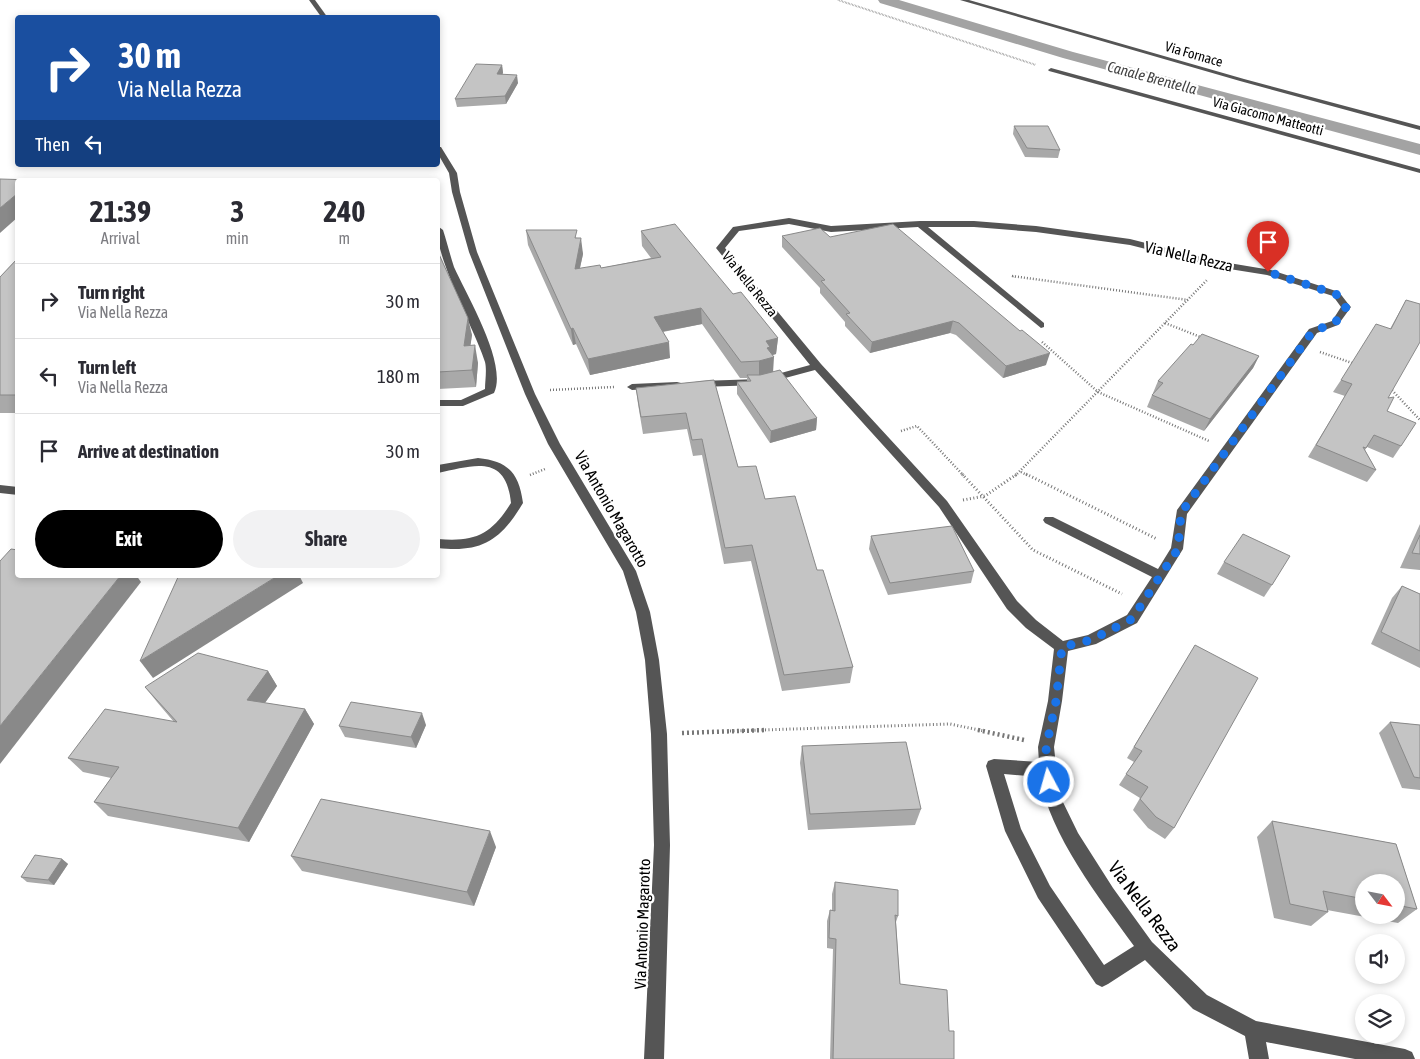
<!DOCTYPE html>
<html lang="en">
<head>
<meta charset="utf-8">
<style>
  body { margin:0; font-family:"Asap Condensed",sans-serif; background:#f2f2f3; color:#2b2b33; height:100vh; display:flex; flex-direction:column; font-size:19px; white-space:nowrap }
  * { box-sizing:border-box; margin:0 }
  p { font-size:16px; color:#7c7c81 }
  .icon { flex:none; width:28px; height:28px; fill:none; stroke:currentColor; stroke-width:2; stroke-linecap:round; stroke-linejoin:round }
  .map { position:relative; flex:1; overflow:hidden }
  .drawer { position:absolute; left:15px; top:178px; width:425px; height:400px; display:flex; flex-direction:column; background:#fff; border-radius:5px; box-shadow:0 2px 8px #0003 }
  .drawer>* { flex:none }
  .banner { position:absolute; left:15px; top:15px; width:425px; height:152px; border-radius:5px; box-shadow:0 2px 8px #0003; background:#1a4fa0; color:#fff; overflow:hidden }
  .needle { width:32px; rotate:122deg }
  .buttons { position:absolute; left:1355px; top:874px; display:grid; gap:10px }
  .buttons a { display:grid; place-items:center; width:50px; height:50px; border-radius:50%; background:#fff; box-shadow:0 2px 8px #0003; font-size:25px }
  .pin { position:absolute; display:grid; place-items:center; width:42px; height:42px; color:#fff; margin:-51px -21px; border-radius:50% 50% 50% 0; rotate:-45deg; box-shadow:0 0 5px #0007 }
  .pin .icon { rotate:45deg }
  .me { position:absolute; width:55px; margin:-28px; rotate:354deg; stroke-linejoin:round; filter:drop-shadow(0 0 4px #0008) }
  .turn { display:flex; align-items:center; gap:18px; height:105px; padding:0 20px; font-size:22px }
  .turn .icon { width:65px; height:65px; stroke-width:2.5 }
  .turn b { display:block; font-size:35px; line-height:42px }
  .then { display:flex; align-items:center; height:48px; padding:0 20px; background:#0003; gap:10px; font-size:19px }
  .eta { display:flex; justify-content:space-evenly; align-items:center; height:85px; text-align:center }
  .eta b { font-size:30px; font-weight:700; line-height:35px }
  .button { display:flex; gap:10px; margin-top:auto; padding:10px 20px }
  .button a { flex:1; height:58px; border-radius:30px; background:#000; color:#fff; font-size:20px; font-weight:700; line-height:58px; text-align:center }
  .button a+a { background:#f2f2f3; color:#2b2b33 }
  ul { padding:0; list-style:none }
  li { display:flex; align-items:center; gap:15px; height:75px; padding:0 20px; border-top:1px solid #e1e1e2 }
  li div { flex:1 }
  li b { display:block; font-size:19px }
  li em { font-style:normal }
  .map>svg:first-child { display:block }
</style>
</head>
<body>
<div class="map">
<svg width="1420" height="1059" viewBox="0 0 1420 1059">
  <rect width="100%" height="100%" fill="#fff"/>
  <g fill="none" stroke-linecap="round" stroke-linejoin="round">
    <polygon fill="#a3a3a3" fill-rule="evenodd" points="878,0 899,0 1073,52 1420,144 1420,155 1063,58 880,3"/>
    <g stroke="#777" stroke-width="2" stroke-dasharray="0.5 1" stroke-linecap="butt">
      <polyline points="838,0 1036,65"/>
      <polyline points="1012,276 1016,277"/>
    </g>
    <g stroke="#777" stroke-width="2.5" stroke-dasharray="1 2" stroke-linecap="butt">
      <polyline points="1012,276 1188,300"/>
      <polyline points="1165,323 1203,338"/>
      <polyline points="1042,342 1098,392 1209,441"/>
      <polyline points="1320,352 1355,364"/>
      <polyline points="1390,388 1420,420"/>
      <polyline points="550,390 614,387"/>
      <polyline points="901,431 917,426 964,476"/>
      <polyline points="1021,472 1029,476"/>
      <polyline points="530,475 545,469"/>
      <polyline points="1015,476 1208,279"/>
    </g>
    <g stroke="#777" stroke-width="3" stroke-dasharray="1 2.5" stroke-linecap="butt">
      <polyline points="962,474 1033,550 1122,594"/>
      <polyline points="1026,474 1157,539"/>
      <polyline points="963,500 985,496 1017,474"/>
      <polyline points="730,731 950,724 984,731"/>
    </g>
    <g stroke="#777" stroke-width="4.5" stroke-dasharray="2 3" stroke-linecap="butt">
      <polyline points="978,730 1024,740"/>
      <polyline points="682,733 767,730"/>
    </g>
    <g fill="#555" fill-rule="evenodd">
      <polygon points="309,0 315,0 328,18 322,18"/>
      <polygon points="960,0 969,0 1244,79 1420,126 1420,130 1240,81"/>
      <polygon points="1051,68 1420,169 1420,173 1049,71 1048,70"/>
      <polygon points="438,147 441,147 457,173 460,192 477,252 535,394 560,444 636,571 650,612 659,660 667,734 670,845 664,1059 644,1059 654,845 651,734 645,660 636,612 623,571 548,444 525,394 469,252 452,192 449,173 438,154"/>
      <path d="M789 218 831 226 920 221H974L1036 226 1130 239 1217 261 1271 270 1339 292 1349 305 1351 307 1338 325 1317 333 1187 514 1183 549 1137 623 1096 644 1068 651 1062 701 1054 747 1059 794 1078 833 1113 888 1152 942 1207 995 1256 1021 1405 1049 1412 1052 1415 1059H1355L1266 1042 1269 1059H1249L1245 1036 1193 1009 1145 960 1108 984 1102 987 1096 984 1038 898 1005 831 986 766 988 761 994 759 1039 762 1038 747 1048 701 1054 649 1026 628 1007 609 939 507 815 370 759 385 700 387 695 384 700 381 759 379 810 365 716 248 733 227ZM789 224 831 232 918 227 1041 328 1044 327V323L928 227H974L1036 232 1130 245 1217 267 1267 275 1333 296 1341 307 1332 321 1309 329 1177 510 1171 548 1158 569 1053 517H1045L1043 520 1045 523 1152 577 1127 615 1088 635 1063 641 1036 620 1017 601 947 501 821 364 725 248 739 231ZM1004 774 1040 777C1049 834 1100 899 1134 946L1104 965 1050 886 1021 829Z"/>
      <path d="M439 227 443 230C447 242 450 255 454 267 467 296 508 364 494 393L463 406H438V400H461L485 389C485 381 487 370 485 362 478 337 429 245 439 227Z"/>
      <polygon points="677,382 681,383 681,387 632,390 627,387 632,384"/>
      <path d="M478 458C508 461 519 473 523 503 501 540 482 553 438 548V539C475 542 491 535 511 503 506 453 473 466 438 473V465Z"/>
      <polygon points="0,485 18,487 18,495 0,493"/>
    </g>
  </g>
  <g fill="#a9a9a9" fill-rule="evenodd">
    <polygon points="502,65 503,73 502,74 518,83 506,104 457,107 455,99"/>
    <polygon points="1014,126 1060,150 1058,158 1025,157 1013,134"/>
    <polygon points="526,230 578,238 583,254 580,268 601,268 651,258 642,246 641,231 733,294 778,338 776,354 772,355 773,372 817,418 816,430 770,443 737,394 737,382 747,381 747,378 740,378 702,324 663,332 670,358 590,375 576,344 573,345 528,245"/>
    <polygon points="782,236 830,237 1046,365 1003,378 956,335 950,333 870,353 845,326 845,322 820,293 820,288 782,247"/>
    <polygon points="438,252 472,335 470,346 478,363 476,387 438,389"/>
    <polygon points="18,258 18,413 0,413 0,277"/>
    <polygon points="1406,300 1388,398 1387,411 1401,446 1393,458 1367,447 1365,450 1376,470 1367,482 1308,457 1345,396 1333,392 1341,380 1390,329"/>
    <polygon points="1193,345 1259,356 1253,368 1204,431 1147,407 1152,395 1154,393 1153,393 1158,381"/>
    <polygon points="714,380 738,467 765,499 817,570 853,667 850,683 782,691 751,561 724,564 702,455 693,456 687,429 643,434 638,404 636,388"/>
    <polygon points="1420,524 1420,570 1400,568"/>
    <polygon points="871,536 974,571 971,583 888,595 869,549"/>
    <polygon points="1224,562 1272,585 1264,597 1217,574"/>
    <polygon points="1402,586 1420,594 1420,668 1371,644 1392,598"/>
    <polygon points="1188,657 1174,828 1165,839 1148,828 1133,810 1140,798 1119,785 1134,762 1127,758"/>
    <polygon points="268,671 277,686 265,703 305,709 314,724 249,842 108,816 94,802 111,778 83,772 68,758 174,722 157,702 145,687"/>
    <polygon points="1390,722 1420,725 1420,790 1402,788 1379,733"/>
    <polygon points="426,725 416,748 345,737 339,726"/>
    <polygon points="802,746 921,809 915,825 808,830 800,763"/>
    <path d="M1272 821 1396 844 1417 909 1398 923 1327 910 1328 912 1311 926 1274 918 1257 837ZM1364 882H1396V915H1364Z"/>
    <polygon points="496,847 474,906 302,871 291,856"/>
    <polygon points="62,859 68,864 54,885 27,882 21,877"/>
    <polygon points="835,882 898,916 896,922 900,984 949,1031 954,1059 830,1059 833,949 827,948 827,921 830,910 832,910 832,894"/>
  </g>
  <g fill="#898989">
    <polygon points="502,65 503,73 498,82 497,74"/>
    <polygon points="517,75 518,83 506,104 505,96"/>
    <polygon points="18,193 18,217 0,233 0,208"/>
    <polygon points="581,238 583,254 576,285 575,269"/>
    <polygon points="701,308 702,324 655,333 654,317"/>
    <polygon points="468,318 472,335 468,363 464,346"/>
    <polygon points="953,321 950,333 870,353 872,342"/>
    <polygon points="573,328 576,344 573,345 571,329"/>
    <polygon points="778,338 776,354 769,356 774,357 773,373 759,377 759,361 766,341"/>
    <polygon points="669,342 670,358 590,375 588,359"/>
    <polygon points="475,345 478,363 476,387 472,370"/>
    <polygon points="1050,353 1046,365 1003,378 1006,366"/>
    <polygon points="1259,356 1253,368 1204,431 1210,419"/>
    <polygon points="817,418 816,430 770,443 771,431"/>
    <polygon points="121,575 136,575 141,582 0,764 0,726"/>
    <polygon points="279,575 299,575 303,583 153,678 140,661"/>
    <polygon points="268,671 277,686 256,715 247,700"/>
    <polygon points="305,709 314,724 249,842 238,828"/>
    <polygon points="422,713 426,725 416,748 411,737"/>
    <polygon points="490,831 496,847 474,906 467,892"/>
    <polygon points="62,859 68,864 54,885 48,880"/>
  </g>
  <g fill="#c4c4c4" stroke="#898989">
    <polygon points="476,64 502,65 497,74 517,75 505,96 455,99"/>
    <polygon points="1014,126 1048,126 1060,150 1027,148"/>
    <polygon points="0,179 33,180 18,180 18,193 0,208"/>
    <polygon points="675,224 733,294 741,292 778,338 766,341 770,347 767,348 774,357 759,361 741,362 701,308 654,317 669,342 588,359 573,328 571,329 526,230 577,230 575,238 581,238 575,269 600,265 601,268 661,257 641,231"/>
    <polygon points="893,224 1020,331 1022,330 1050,353 1006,366 959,323 953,321 872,342 846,314 850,313 821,281 825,280 782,236 820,228 830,237"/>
    <polygon points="438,252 468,318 464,346 475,345 472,370 438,372"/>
    <polygon points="18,258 18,395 0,395 0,277"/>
    <polygon points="1406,300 1420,304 1420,342 1388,398 1394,397 1387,411 1416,423 1401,446 1374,435 1366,448 1363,447 1376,470 1316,445 1352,384 1341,380 1376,324 1391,329"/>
    <polygon points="1202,334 1259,356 1210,419 1152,395 1163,383 1158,381 1191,344 1193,345"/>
    <polygon points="780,370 817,418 771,431 737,382 751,381 747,375 760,375"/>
    <polygon points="714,380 738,467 756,466 765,499 795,496 817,570 823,570 853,667 784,675 752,545 725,548 702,439 692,440 686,413 641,417 636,388"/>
    <polygon points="952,526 974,571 890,583 871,536"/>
    <polygon points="1243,534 1290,556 1272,585 1224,562"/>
    <polygon points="1420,535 1420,554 1412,553"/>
    <polygon points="11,549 18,550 18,575 121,575 0,726 0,561"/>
    <polygon points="179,575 279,575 140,661"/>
    <polygon points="1402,586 1420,594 1420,651 1381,632"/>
    <polygon points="1195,645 1258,678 1174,828 1156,817 1140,799 1148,787 1126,774 1142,751 1134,747"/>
    <polygon points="198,653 268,671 247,700 305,709 238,828 94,802 119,767 68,758 105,709 177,722 145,687"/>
    <polygon points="351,702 422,713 411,737 339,726"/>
    <polygon points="1390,722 1420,725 1420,778 1414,777"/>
    <polygon points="906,742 921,809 810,814 802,746"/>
    <polygon points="321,799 490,831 467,892 291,856"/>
    <polygon points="1272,821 1396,844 1417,909 1396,905 1396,882 1364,882 1364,899 1323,891 1328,912 1290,904"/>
    <polygon points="35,855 62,859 48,880 21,877"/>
    <polygon points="835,882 898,890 898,916 895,915 900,984 947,990 949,1031 954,1031 954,1059 833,1059 836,939 829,938 830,910 835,911"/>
  </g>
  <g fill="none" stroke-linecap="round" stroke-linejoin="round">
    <polyline stroke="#1a73e8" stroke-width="9" stroke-dasharray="0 16.2" points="1049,782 1046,748 1056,701 1062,647 1091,640 1132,619 1178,549 1181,513 1313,331 1335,323 1346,307 1336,294 1268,272"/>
  </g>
  <g text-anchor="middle" stroke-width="4.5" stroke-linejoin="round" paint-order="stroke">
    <g font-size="14" fill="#000" stroke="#fff">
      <text transform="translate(1194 54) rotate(16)" y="5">Via Fornace</text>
      <text transform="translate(1268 116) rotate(15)" y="5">Via Giacomo Matteotti</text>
      <text transform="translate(750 284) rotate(51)" y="5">Via Nella Rezza</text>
    </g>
    <g font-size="15" font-style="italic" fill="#444" stroke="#fff">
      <text transform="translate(1152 78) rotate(15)" y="5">Canale Brentella</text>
    </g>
    <g font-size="16" fill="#000" stroke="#fff">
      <text transform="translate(1189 256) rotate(13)" y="6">Via Nella Rezza</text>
      <text transform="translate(612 509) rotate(60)" y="6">Via Antonio Magarotto</text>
      <text transform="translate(642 924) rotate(-88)" y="6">Via Antonio Magarotto</text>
    </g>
    <g font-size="19" fill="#000" stroke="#fff">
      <text transform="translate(1145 906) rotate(53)" y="7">Via Nella Rezza</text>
    </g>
  </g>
</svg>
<div class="buttons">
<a><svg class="needle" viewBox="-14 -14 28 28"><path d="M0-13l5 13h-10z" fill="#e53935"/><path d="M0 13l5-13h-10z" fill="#7c7c81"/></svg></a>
<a><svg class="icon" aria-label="sound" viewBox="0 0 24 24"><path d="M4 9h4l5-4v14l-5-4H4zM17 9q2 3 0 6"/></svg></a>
<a><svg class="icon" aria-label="layers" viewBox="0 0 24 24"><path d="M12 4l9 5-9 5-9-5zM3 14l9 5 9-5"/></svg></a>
</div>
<div class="pin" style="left:1268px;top:272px;background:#d93025"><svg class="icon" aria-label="arrive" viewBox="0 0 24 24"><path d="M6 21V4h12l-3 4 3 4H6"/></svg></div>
<svg class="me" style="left:1049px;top:782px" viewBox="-20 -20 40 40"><circle r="17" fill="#1a73e8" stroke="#fff" stroke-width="3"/><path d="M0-11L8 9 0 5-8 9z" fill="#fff"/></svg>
<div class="banner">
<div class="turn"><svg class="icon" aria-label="right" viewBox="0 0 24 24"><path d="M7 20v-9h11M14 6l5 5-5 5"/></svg><div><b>30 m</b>Via Nella Rezza</div></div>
<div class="then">Then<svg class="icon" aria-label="left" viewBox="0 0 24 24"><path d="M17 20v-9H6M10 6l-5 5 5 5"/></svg></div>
</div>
<section class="drawer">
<div class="eta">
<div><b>21:39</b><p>Arrival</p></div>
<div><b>3</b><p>min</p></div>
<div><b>240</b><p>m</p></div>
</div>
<ul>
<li><svg class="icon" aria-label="right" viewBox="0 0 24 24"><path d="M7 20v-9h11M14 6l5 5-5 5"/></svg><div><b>Turn right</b><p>Via Nella Rezza</p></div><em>30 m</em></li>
<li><svg class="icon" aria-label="left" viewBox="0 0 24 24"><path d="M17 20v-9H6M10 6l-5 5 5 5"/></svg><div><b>Turn left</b><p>Via Nella Rezza</p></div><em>180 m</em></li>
<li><svg class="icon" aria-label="arrive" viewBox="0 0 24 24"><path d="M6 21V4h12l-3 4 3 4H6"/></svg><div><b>Arrive at destination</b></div><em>30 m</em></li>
</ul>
<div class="button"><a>Exit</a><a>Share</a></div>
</section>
</div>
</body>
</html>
